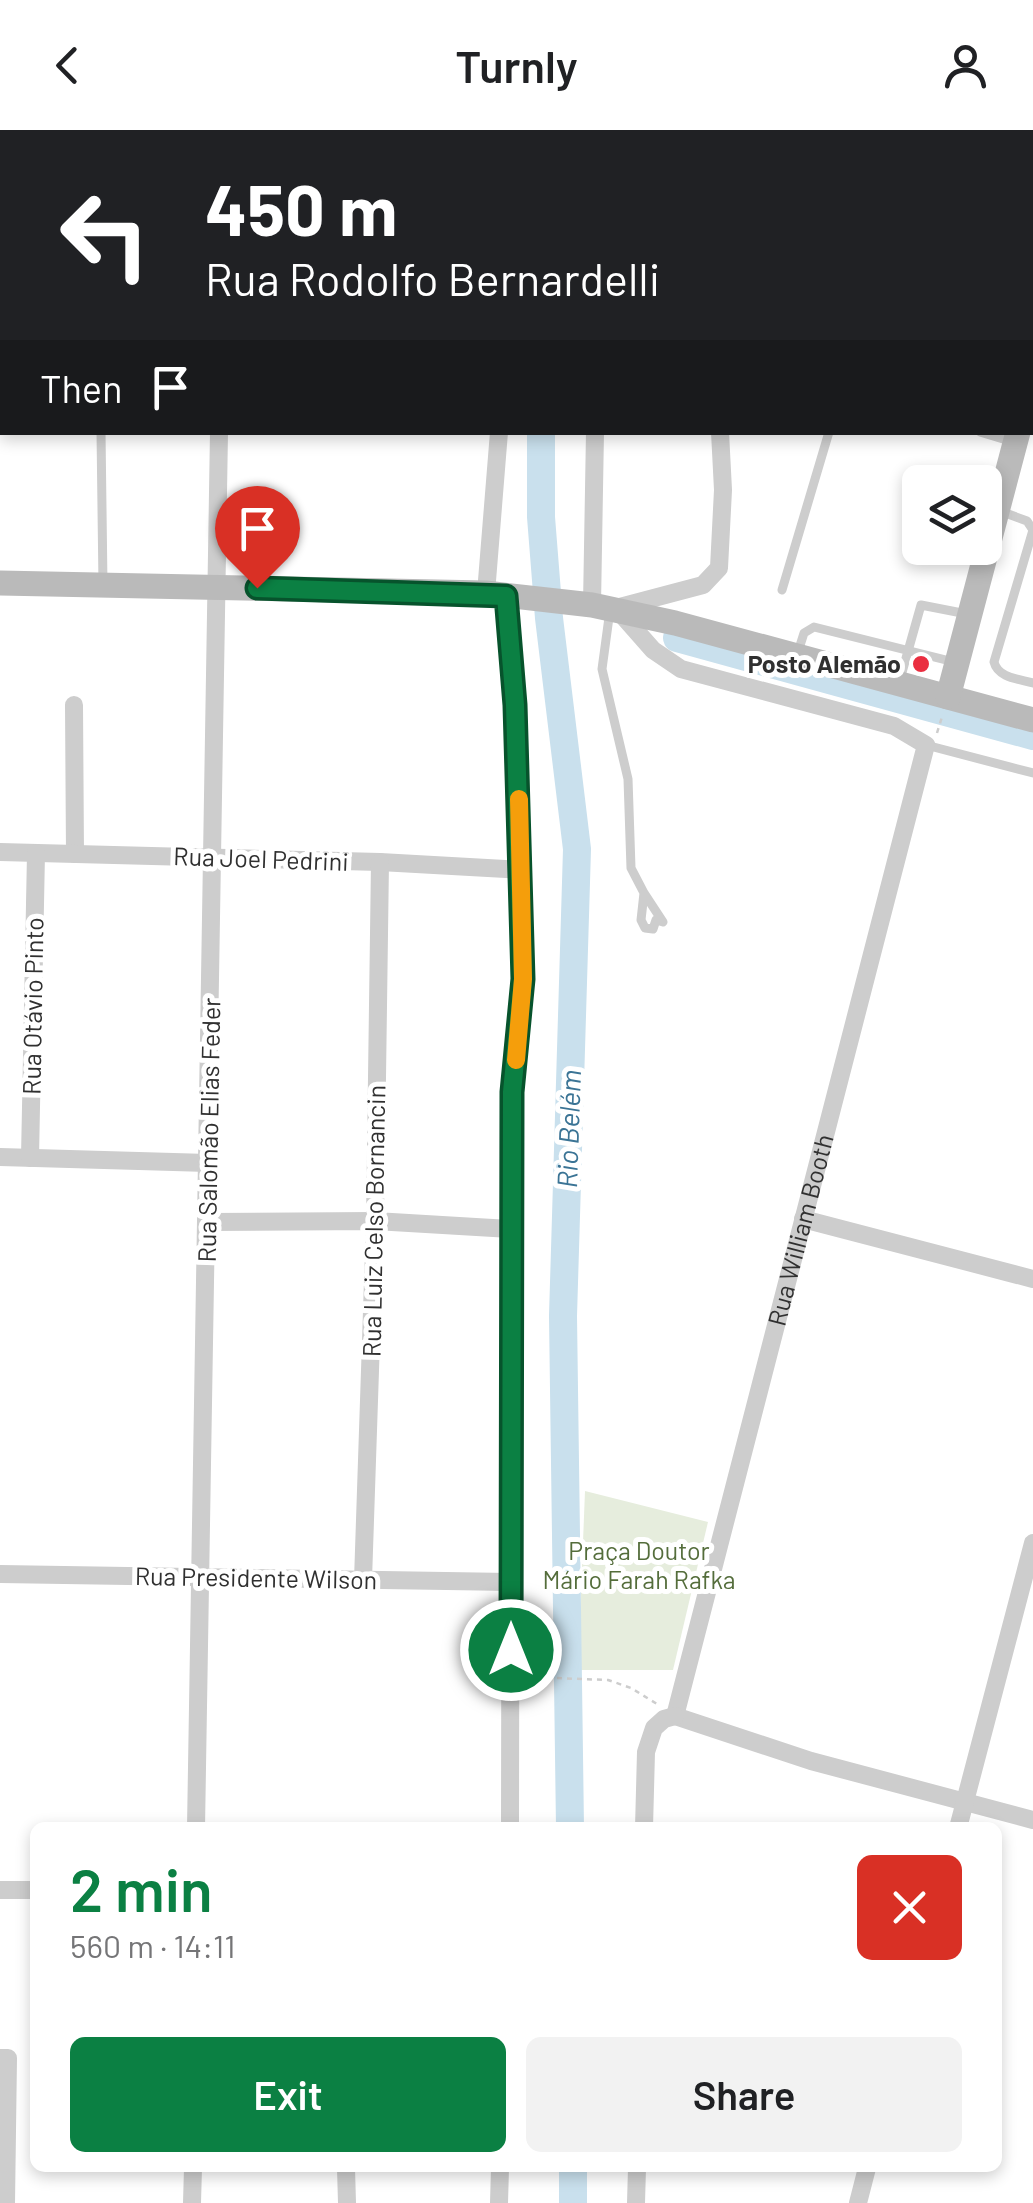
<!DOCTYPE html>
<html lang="en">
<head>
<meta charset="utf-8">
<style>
  body { margin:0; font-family:Barlow,sans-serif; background:#f2f2f2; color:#202124; height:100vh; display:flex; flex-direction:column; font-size:38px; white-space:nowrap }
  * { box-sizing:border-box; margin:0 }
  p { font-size:32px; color:#757577 }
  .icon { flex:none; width:55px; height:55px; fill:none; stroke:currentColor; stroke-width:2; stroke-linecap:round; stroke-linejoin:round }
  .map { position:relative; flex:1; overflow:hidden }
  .details { position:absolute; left:30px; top:1692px; width:972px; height:350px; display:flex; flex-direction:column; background:#fff; border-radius:15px; box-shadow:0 5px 15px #0003 }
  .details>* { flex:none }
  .top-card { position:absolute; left:0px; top:0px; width:1035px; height:305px; box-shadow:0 5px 15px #0003; background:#202124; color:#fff; overflow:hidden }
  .buttons { position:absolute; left:902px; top:335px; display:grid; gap:20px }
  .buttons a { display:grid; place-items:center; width:100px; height:100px; border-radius:15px; background:#fff; box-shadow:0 5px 15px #0003; font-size:50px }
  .pin { position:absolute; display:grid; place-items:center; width:85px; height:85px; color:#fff; margin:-102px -42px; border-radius:50% 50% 50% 0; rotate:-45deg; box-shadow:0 0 10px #0007 }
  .pin .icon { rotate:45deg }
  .me { position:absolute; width:110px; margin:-55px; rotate:0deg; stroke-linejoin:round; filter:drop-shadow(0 0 8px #0008) }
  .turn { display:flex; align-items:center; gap:35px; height:210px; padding:0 40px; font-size:45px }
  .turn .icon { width:130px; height:130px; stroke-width:2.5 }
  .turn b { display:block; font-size:70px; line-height:85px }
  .then { display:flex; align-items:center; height:95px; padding:0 40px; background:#0003; gap:20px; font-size:38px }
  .round { display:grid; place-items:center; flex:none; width:105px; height:105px; border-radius:15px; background:#f2f2f2 }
  .summary { display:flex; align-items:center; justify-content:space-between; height:170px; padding:0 40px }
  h1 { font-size:60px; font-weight:600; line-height:75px; color:#0b8043 }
  .action { display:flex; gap:20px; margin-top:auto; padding:20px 40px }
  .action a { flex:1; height:115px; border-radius:15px; background:#0b8043; color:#fff; font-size:40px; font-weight:600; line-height:115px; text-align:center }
  .action a+a { background:#f2f2f2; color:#202124 }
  header { display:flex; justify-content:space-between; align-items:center; height:130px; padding:0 40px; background:#fff; font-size:45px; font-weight:600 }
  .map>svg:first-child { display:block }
</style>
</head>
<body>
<header><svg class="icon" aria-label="back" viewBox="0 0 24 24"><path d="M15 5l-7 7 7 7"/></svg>Turnly<svg class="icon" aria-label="person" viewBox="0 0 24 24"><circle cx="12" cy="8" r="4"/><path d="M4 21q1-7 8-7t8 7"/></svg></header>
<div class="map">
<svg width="1033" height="2073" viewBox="0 0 1033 2073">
  <rect width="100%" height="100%" fill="#fff"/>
  <polygon fill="#e6eddd" points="585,1361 708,1392 673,1540 578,1540"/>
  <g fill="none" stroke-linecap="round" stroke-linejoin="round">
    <g stroke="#c9e0ed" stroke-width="28">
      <polyline points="540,0 540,2"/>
      <polyline points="541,302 541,387 549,488 577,719 563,1186 570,1698"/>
      <polyline points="677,508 1033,606"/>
      <polyline points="573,2038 573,2073"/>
    </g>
    <g stroke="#cdcdcd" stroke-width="2.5" stroke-dasharray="5 5" stroke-linecap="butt">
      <polyline points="504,0 505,2"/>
      <polyline points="937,603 942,587"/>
      <polyline points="527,1547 608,1550 631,1558 657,1574"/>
    </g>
    <g stroke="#cdcdcd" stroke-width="9">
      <polyline points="101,302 103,455"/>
      <polyline points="980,302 1013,312"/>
      <path d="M1000 381 1027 391 1033 400 994 532C998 548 1019 549 1033 553"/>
      <polyline points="782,460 829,302"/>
      <polyline points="507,468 515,575 523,849 512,962 511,1099"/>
      <polyline points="610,480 602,539 628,649 631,738 644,763 641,790 645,798 653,799 656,790 663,792 644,763"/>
      <polyline points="797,525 804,503 814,497 954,532"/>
      <polyline points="899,553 921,475 967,484"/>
      <polyline points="926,615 1033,643"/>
    </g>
    <g stroke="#cdcdcd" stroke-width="18">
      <polyline points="697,0 697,2"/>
      <polyline points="827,0 837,2"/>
      <polyline points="35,2 35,0"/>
      <polyline points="223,2 223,0"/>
      <polyline points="600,2 600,0"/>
      <polyline points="1032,55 1033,56"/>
      <polyline points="0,89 2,89"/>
      <polyline points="486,463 499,302"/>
      <polyline points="592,475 595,302"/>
      <polyline points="74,575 75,724"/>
      <polyline points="0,722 380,732 522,740"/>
      <polyline points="0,1027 208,1033"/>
      <polyline points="30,1028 36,723"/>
      <polyline points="803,1089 1033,1149"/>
      <polyline points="207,1092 375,1091 511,1099 510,1698"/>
      <polyline points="0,1444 512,1452"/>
      <polyline points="363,1450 375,1091 380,732"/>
      <path id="s1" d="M675 1586 926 615 894 596 681 539 653 520 616 478 703 455 719 438 723 360 720 302"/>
      <polyline points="675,1586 811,1631 1033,1690"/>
      <polyline points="196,1698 219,302"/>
      <polyline points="644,1698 646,1622 654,1598 664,1589 675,1586"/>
      <polyline points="958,1698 1033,1413"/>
      <polyline points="0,1760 35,1760"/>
      <polyline points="0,1928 8,1928 6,2073"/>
      <polyline points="346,2038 347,2073"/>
      <polyline points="192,2073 193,2038"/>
      <polyline points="499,2073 500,2038"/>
      <polyline points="636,2073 637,2038"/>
      <polyline points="858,2073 867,2038"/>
    </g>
    <g stroke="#bababa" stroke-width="25">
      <polyline points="1032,250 1033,248"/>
      <polyline points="0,453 486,463 592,475 675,493 1033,590"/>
      <polyline points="948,567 1018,302"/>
    </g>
  </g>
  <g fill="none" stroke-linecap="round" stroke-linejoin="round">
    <defs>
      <polyline id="route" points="257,458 506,466 515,575 523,849 512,962 511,1520"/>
    </defs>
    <use href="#route" stroke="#07532c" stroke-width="25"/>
    <use href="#route" stroke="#0b8043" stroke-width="18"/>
    <polyline stroke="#f59e0b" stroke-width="18" points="516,930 523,849 519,669"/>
  </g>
  <circle fill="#ea2e40" stroke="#fff" stroke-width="4" cx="921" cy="534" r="10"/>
  <g text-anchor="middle" stroke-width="10" stroke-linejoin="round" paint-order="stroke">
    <g font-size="25" font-weight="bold" fill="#303030" stroke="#fff" text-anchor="end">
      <text x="901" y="543">Posto Alemão</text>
    </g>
    <g font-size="25" fill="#303030" stroke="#fff">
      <text transform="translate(261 729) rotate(2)" y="9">Rua Joel Pedrini</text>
      <text transform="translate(33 876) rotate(-89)" y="9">Rua Otávio Pinto</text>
      <text transform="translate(209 1000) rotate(-89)" y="9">Rua Salomão Elias Feder</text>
      <text transform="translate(374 1091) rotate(-89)" y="9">Rua Luiz Celso Bornancin</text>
      <text dy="9" stroke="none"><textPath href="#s1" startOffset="502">Rua William Booth</textPath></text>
      <text transform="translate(256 1448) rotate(1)" y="9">Rua Presidente Wilson</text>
    </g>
    <g font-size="25" fill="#546d3b" stroke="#fff">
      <text x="639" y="1430">Praça Doutor<tspan x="639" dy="29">Mário Farah Rafka</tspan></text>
    </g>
    <g font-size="28" font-style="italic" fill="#3b7495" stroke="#fff">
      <text transform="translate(569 999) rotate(-88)" y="10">Rio Belém</text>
    </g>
  </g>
</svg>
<div class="buttons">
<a><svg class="icon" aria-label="layers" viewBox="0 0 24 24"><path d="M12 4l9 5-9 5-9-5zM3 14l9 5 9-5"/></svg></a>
</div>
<div class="pin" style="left:257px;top:458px;background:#d93025"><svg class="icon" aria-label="arrive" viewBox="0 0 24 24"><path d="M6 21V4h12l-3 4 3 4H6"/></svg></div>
<svg class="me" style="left:511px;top:1520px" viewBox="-20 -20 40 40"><circle r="17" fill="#0b8043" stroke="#fff" stroke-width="3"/><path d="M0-11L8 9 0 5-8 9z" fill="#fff"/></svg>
<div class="top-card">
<div class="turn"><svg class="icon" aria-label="left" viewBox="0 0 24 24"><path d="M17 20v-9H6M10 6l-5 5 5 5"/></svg><div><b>450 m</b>Rua Rodolfo Bernardelli</div></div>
<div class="then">Then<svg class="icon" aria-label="arrive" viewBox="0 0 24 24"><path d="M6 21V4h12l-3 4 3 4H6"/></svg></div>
</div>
<section class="details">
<div class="summary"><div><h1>2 min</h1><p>560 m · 14:11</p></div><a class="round" style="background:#d93025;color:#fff"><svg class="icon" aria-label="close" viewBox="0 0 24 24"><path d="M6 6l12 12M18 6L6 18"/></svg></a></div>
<div class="action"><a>Exit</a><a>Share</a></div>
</section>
</div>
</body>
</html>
